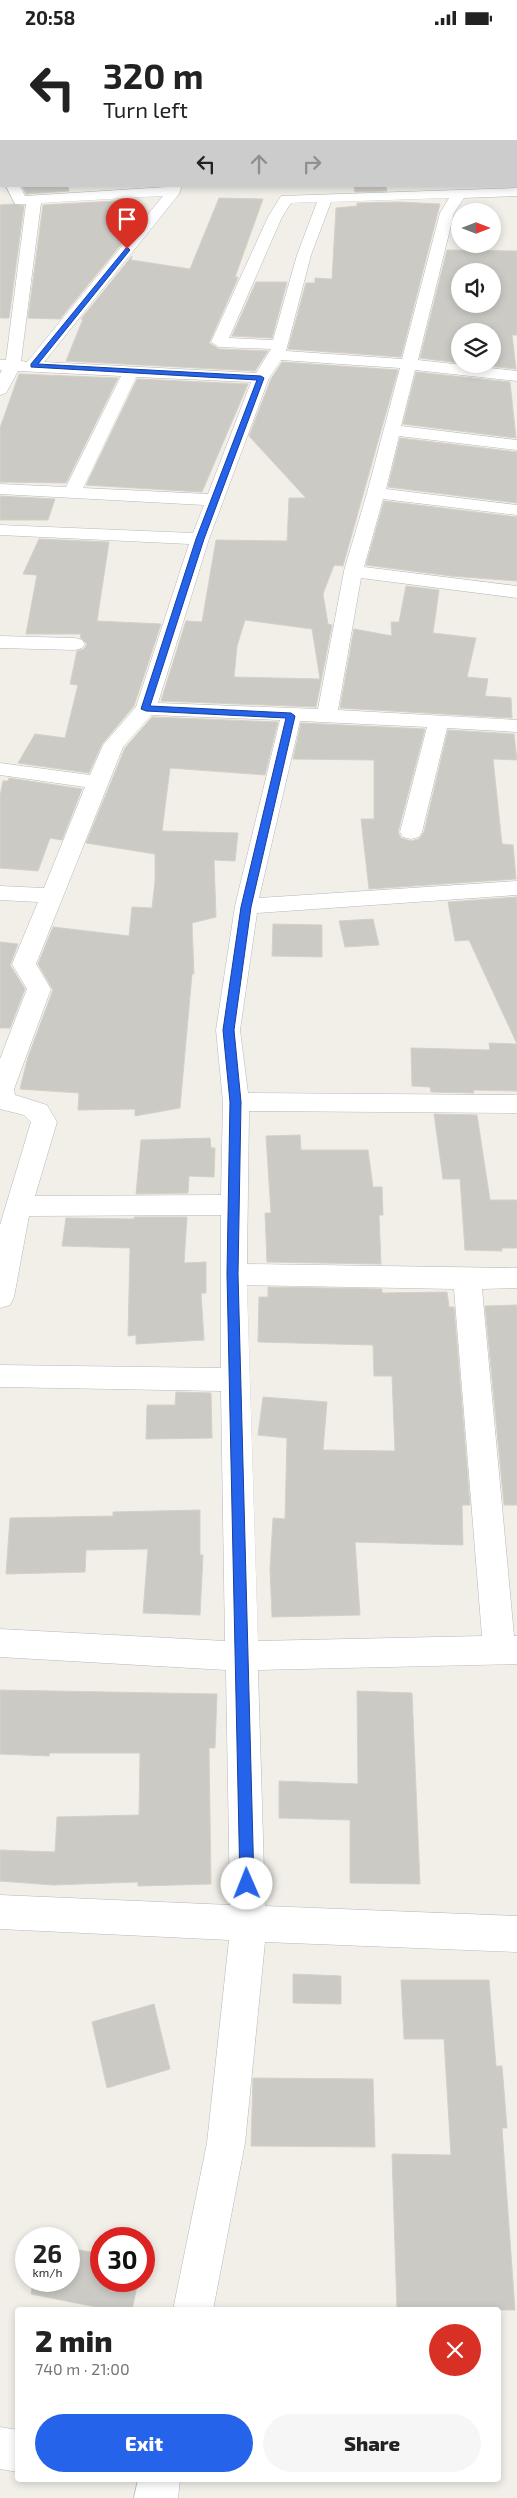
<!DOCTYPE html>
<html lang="en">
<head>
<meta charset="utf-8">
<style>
  body { margin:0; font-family:"Exo 2",sans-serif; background:#f6f6f6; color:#222; height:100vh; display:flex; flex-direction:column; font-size:19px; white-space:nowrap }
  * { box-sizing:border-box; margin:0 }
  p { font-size:16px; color:#767676 }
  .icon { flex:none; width:28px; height:28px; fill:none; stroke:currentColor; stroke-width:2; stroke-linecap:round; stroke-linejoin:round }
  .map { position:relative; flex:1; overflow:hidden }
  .panel { position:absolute; left:15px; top:2272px; width:486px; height:175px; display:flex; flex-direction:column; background:#fff; border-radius:5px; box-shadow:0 2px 8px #0003 }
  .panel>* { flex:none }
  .banner { position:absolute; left:0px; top:0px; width:518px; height:152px; box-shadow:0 2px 8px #0003; background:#fff; color:#222; overflow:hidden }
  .needle { width:32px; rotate:90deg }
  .tools { position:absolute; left:451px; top:168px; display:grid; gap:10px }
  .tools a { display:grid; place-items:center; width:50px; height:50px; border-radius:50%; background:#fff; box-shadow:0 2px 8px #0003; font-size:25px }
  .speed { position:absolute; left:15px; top:2192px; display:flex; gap:10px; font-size:25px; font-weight:700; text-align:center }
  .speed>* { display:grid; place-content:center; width:65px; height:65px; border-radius:50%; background:#fff; box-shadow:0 2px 8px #0003; line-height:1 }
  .speed small { font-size:12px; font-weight:400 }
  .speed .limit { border:8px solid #d22; background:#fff; color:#111 }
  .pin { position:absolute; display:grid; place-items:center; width:42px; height:42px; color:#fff; margin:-51px -21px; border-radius:50% 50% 50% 0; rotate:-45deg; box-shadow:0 0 5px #0007 }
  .pin .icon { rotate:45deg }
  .me { position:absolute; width:55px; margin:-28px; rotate:359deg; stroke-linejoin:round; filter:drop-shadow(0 0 4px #0008) }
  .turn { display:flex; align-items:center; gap:18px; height:105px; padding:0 20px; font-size:22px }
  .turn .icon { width:65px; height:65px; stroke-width:2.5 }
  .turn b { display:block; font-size:35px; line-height:42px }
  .lanes { display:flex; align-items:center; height:48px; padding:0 20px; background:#0003; justify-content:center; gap:25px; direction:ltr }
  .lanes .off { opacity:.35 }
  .round { display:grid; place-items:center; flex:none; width:52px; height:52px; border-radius:26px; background:#f6f6f6 }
  .summary { display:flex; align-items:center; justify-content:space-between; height:85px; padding:0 20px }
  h1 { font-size:30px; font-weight:800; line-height:38px }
  .primary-button { display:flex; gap:10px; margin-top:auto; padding:10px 20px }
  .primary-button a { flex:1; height:58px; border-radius:30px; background:#2563eb; color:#fff; font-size:20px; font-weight:800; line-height:58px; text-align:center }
  .primary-button a+a { background:#f6f6f6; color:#222 }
  .status { display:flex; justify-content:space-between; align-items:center; height:35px; padding:0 25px; background:#fff; direction:ltr }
  .status svg { height:14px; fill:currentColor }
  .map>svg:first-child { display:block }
</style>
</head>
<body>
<div class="status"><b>20:58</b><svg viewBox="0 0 49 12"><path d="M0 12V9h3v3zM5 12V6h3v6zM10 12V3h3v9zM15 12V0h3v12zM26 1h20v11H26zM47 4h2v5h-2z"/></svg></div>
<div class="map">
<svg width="517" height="2463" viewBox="0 0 517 2463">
  <rect width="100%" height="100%" fill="#f1efe8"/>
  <g fill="#cccac5" stroke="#d6d1c6" fill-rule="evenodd">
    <polygon points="22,151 68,151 69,156 26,159"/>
    <polygon points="354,151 386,151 387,156 355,157"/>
    <polygon points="219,163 263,164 235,242 238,242 237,245 209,308 219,314 268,316 255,336 66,326 83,284 81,284 132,221 131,225 190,234"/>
    <polygon points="134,165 133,195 60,284 28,283 43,170"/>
    <polygon points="398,167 440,169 401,322 288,314 306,248 315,248 315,243 332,244 336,173 357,171 357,168"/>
    <polygon points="13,169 24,171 9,283 0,283 0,170"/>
    <path d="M447 215 517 216V300H512L516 334 469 329H492V296H460V328L420 323ZM460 236H492V269H460Z"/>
    <polygon points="256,247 287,247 272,303 232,301"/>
    <path d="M282 327 398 335 343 531 334 530 323 559 328 589 332 590 316 672 161 666 186 586 202 587 216 505 287 506 289 463H306L249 401 271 344ZM245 585 312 594 320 644 234 642 237 611Z"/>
    <polygon points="416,337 510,347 516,403 403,389"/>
    <polygon points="19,339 118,343 66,448 0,447 0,393"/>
    <polygon points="137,344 248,349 202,457 86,450"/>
    <polygon points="400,403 517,417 517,468 388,452"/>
    <polygon points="0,461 55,464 48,485 0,485"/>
    <polygon points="384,466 517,482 517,546 451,541 366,530"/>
    <polygon points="39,504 109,507 97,586 161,589 134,671 102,709 89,738 18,728 35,699 65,703 78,650 70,649 77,616 84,614 87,609 80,602 81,599 26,599 37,540 23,539"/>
    <polygon points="406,551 439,555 433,598 476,603 467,642 488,644 485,661 511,663 512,683 340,673 354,594 392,601 391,587 399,587"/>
    <polygon points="152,682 278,687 265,740 170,733 162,796 238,798 235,826 214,825 216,882 192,888 194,939 192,939 180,1073 135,1081 135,1074 78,1075 79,1058 20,1054 28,1022 53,955 38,929 53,892 129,901 132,872 152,873 155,846 155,819 86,808 125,713"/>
    <polygon points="301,688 425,694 398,797 401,803 411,806 419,804 424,797 448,695 514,699 517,725 493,724 502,809 513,810 516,844 369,854 361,784 374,784 374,725 293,724"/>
    <polygon points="9,743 82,754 62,805 50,803 38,836 0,833 0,761 3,746 8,746"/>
    <polygon points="517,862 517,1009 469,905 455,906 448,867"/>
    <polygon points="373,884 379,910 345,912 339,886"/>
    <polygon points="273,889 322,890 322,922 272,921"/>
    <polygon points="0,907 18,909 10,930 25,954 10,993 0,993"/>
    <polygon points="489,1008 517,1009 517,1056 473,1055 474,1058 431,1057 430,1052 412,1051 411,1013 490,1015"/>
    <polygon points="434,1079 477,1080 490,1165 517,1165 517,1213 502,1213 502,1216 465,1215 460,1144 443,1144"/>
    <polygon points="300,1100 301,1115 368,1115 373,1152 382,1152 383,1180 379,1180 381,1229 267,1227 265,1178 271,1178 266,1101"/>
    <polygon points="210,1103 211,1113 215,1113 214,1142 189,1141 188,1158 136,1159 141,1105"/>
    <polygon points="134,1182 187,1182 184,1228 206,1227 206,1258 201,1258 204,1305 136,1309 136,1300 128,1301 130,1213 62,1211 66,1183 134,1184"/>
    <polygon points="268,1252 382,1254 382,1258 447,1257 449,1272 454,1272 470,1470 462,1470 463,1510 355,1507 360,1580 272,1582 270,1534 273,1483 285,1484 287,1403 258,1400 263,1362 327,1367 323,1415 395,1416 392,1341 374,1341 373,1310 258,1307 259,1262 268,1262"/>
    <polygon points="517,1270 517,1470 504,1470 485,1271"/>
    <polygon points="176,1357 211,1358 212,1403 146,1404 147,1370 175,1370"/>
    <polygon points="200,1475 200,1520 203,1520 200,1580 143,1578 148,1514 86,1515 85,1537 6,1539 10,1483 113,1481 113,1477"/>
    <polygon points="0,1655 217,1659 215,1713 209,1713 211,1849 138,1851 138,1847 53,1850 0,1846 0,1815 55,1817 57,1782 139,1780 140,1718 50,1718 49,1721 0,1719"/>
    <polygon points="357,1656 412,1658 420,1849 350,1848 350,1785 279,1783 279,1746 358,1749"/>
    <polygon points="293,1939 341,1941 341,1969 293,1968"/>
    <polygon points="401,1945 489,1945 496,2031 502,2031 507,2093 502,2093 515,2275 397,2275 392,2119 451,2120 444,2004 404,2004"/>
    <polygon points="154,1969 170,2034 107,2053 92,1987"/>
    <polygon points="253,2043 373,2044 375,2112 251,2111"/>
    <polygon points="69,2213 101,2219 101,2246 138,2246 132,2275 111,2275 31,2259 33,2246 69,2246"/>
  </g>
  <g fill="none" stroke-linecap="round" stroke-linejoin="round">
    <defs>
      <g id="street">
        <polygon points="0,0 6,0 6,1 1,1 0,5"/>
        <rect x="42" y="0" width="12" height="1"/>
        <rect x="93" y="0" width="12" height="1"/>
        <rect x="141" y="0" width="12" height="1"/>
        <rect x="209" y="0" width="12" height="1"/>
        <rect x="359" y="0" width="12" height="1"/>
        <rect x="516" y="3" width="1" height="8"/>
        <polygon points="0,32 1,33 1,42 0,41"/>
        <rect x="516" y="51" width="1" height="8"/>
        <rect x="516" y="97" width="1" height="8"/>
        <rect x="0" y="122" width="1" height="10"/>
        <path d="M6 151H20L25 161 182 151 179 159 44 327 256 338 271 314 219 312 211 307 268 182 281 161 517 153V161L464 163 454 178 418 325 517 336V346L415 335 401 391 517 405V415L399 401 386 454 517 470V480L383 464 364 532 517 551V563L361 543 338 675 517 685V697L447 693 422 797 419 802 411 804 403 802 400 797 427 692 300 686 259 863 517 846V860L257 878 240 995 248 1058 517 1060V1078L249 1076 247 1229 517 1233V1253L482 1254 514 1601H517V1629L258 1635 265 1871 517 1881V1917L265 1907 245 2108 213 2275H173L207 2108 229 1905 0 1894V1860L230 1870 226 1635 0 1622V1594L225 1606 221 1356 0 1352V1330L221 1333V1180L29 1181 14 1262 10 1270 0 1273V1190L31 1087 24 1080 0 1074V1024L27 954 12 929 38 867 0 865V851L44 853 85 752 0 740V728L90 740 103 710 136 672 189 509 0 500V490L193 498 204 470 0 459V449L66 452 121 341 18 336 6 358 0 360V339L2 335H0V325H6L26 169H15ZM163 161 27 327 21 326 41 168ZM449 163 440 178 402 324 286 316 311 220 331 167ZM317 167 297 220 273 305 229 303 282 182 291 168ZM281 325 400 333 367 458 344 536 318 674 158 668 209 504 269 343ZM136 342 251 347 208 459 83 453ZM151 680 280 685 235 871 216 995 223 1067 221 1160 35 1161 57 1087 47 1070 15 1060 14 1054 51 954 36 929 123 712ZM247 1250 454 1254 482 1601 258 1606Z"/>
        <polygon points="0,601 75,603 82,605 85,609 82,613 75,615 0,613"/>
        <polygon points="0,2392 18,2395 18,2437 0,2434"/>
        <polygon points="138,2445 180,2445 178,2463 134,2463"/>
      </g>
    </defs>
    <use href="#street" stroke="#b5b8bc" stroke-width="1"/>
    <use href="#street" fill="#fff" fill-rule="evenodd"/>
  </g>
  <polygon fill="#2563eb" stroke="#184099" points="127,212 130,215 38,329 261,341 264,343 204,504 150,671 291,678 295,681 251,872 234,995 241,1067 238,1239 254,1849 252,1854 247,1856 242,1854 240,1849 227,1239 230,1067 223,995 241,872 286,683 146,676 141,674 196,504 257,345 31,332 31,329"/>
</svg>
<div class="tools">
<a><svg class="needle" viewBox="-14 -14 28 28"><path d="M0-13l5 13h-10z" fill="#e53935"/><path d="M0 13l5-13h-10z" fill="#767676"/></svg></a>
<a><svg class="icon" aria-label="sound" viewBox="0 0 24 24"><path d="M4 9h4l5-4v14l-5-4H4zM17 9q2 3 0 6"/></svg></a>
<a><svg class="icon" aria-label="layers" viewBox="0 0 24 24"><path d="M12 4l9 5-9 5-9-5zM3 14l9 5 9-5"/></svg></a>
</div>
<div class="speed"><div>26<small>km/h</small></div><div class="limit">30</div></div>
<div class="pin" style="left:127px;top:214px;background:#d93025"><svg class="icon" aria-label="arrive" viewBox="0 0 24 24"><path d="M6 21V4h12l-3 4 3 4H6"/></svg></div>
<svg class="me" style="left:247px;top:1849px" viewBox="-20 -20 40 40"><circle r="19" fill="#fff"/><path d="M0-13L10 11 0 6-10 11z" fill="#2563eb"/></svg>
<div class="banner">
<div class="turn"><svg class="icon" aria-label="left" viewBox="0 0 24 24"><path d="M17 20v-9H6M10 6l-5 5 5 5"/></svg><div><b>320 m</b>Turn left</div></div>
<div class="lanes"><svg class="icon" aria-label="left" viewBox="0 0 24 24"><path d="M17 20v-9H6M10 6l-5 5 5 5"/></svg><svg class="icon off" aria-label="ahead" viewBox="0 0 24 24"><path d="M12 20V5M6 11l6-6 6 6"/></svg><svg class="icon off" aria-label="right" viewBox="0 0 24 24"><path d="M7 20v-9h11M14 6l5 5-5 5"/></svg></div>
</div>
<section class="panel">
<div class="summary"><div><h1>2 min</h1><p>740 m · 21:00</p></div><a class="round" style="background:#d93025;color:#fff"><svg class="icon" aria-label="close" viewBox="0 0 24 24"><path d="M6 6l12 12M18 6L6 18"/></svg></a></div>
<div class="primary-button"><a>Exit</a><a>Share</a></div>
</section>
</div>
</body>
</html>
